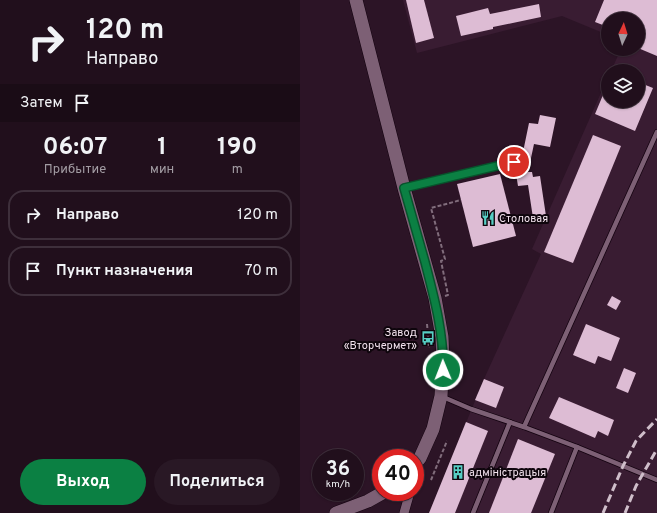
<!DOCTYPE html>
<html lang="ru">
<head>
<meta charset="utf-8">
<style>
  body { margin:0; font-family:Overpass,sans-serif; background:#291825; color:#f1f3f6; height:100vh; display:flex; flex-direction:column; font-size:15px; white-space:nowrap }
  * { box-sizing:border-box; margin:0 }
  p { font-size:13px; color:#a29ca3 }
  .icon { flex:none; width:22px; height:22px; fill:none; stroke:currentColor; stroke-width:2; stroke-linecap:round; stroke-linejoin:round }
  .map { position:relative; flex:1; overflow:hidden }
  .panel { display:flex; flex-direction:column; background:#210f1c; width:300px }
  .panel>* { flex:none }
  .top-card { background:#210f1c; color:#f1f3f6; overflow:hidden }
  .needle { width:26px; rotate:4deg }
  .fabs { position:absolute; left:301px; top:12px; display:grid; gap:8px }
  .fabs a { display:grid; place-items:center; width:44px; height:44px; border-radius:50%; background:#210f1c; box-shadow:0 1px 3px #0004,0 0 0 1px #3e2f3b; font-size:20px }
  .speed { position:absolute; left:12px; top:449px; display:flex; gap:8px; font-size:20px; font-weight:700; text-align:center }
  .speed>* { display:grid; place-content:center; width:52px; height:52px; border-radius:50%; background:#210f1c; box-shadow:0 1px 3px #0004,0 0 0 1px #3e2f3b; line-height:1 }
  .speed small { font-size:10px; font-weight:400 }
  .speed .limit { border:6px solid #d22; background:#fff; color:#111 }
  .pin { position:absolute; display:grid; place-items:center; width:34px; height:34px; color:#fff; margin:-17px; border:2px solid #fff; border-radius:50%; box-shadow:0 1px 4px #0007 }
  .me { position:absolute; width:44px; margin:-22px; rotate:359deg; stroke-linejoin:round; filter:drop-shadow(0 0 3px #0008) }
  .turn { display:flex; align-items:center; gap:14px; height:84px; padding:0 20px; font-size:18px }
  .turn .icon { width:52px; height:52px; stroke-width:2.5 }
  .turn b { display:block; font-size:28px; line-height:34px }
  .then { display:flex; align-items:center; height:38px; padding:0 20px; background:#0003; gap:8px; font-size:15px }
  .eta { display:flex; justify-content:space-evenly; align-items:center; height:68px; text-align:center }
  .eta b { font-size:24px; font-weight:700; line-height:28px }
  .primary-button { display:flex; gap:8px; margin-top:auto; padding:8px 20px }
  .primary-button a { flex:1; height:46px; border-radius:24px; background:#0b8043; color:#fff; font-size:16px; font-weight:700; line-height:46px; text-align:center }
  .primary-button a+a { background:#291825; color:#f1f3f6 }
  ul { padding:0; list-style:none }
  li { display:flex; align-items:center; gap:12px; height:50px; margin:0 8px 6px; padding:0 12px; border:2px solid #3e2f3b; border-radius:16px }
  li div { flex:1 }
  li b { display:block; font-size:15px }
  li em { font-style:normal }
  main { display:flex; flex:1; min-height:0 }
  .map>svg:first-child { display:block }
</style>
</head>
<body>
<main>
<section class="panel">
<div class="top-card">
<div class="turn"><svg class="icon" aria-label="right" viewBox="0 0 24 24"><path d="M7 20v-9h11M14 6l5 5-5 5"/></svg><div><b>120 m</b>Направо</div></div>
<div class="then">Затем<svg class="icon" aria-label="arrive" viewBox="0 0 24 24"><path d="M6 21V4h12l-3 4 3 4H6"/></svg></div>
</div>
<div class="eta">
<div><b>06:07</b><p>Прибытие</p></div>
<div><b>1</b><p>мин</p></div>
<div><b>190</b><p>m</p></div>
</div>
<ul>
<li><svg class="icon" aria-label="right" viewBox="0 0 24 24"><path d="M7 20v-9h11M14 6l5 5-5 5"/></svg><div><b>Направо</b></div><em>120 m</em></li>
<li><svg class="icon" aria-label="arrive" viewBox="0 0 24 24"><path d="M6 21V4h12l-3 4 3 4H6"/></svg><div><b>Пункт назначения</b></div><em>70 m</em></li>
</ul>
<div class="primary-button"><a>Выход</a><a>Поделиться</a></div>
</section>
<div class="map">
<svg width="357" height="513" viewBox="0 0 357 513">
  <rect width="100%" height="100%" fill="#2c1426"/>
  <polygon fill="#391c32" points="103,0 357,0 357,513 129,513 184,379 241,254 232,249 308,77 308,101 338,101 338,71 311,71 321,49 338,49 338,19 308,19 308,35 262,16 117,53"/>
  <g fill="#ddbcd4">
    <polygon points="106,0 124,0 134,38 116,43"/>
    <polygon points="304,0 357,0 357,56 338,48 338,19 308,19 308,27 295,22"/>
    <polygon points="239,4 241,17 193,27 193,29 161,36 156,16 188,8 190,14"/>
    <polygon points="338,82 353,88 335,131 295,114 308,83 308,101 338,101"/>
    <polygon points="240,115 256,118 250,147 234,144 228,172 232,172 233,177 240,176 246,216 233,218 228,185 218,186 216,174 226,173 223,152 229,123 238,124"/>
    <polygon points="293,135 321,146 273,263 244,252"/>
    <polygon points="200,174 216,236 173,247 157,184"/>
    <polygon points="312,296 321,301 316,310 307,305"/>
    <polygon points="286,324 320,338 311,361 298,356 295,364 273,355"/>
    <polygon points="324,368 336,373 328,393 316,388"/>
    <polygon points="184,379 204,387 196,408 175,400"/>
    <polygon points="259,397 314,420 308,436 298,431 295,438 249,418"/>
    <polygon points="166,422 188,431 155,513 129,513"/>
    <polygon points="218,439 255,454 231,513 189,513"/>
  </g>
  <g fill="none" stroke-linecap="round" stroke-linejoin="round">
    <defs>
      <g id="lane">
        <polyline points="106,188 214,162"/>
        <polyline points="143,397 171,409 224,427"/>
        <polyline points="277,447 357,480"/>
        <polyline points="173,513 210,422"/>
        <polyline points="251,513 277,447 224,427 357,132"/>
      </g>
      <polyline id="street" points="104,513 110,492"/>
      <g id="secondary">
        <polyline points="56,0 104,188 135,298 142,337 143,361 141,396 133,429 120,458 115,464"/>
        <polyline points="36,513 68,501 84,492"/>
      </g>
    </defs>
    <use href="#lane" stroke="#13020f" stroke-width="6"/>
    <use href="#street" stroke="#13020f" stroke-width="10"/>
    <use href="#secondary" stroke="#13020f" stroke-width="14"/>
    <g stroke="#816d7c" stroke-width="2" stroke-dasharray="4 2" stroke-linecap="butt">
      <polyline points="145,296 148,295 141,261 145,259 131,208 161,200"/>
      <polyline points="127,324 129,348"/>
      <polyline points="131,480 147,441"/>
    </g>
    <use href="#lane" stroke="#7d6075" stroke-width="4.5"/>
    <use href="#street" stroke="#7d6075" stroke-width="9"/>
    <use href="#secondary" stroke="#7d6075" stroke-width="13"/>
    <g stroke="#cfbeca" stroke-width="3" stroke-dasharray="8 4" stroke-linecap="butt">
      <polyline points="303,513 323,466 336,441 357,419"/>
      <polyline points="325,513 336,486 357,449"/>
    </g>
  </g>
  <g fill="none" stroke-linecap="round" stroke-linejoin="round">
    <defs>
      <path id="route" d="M143 370C144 333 134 297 125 262 118 237 111 213 104 188L214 162"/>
    </defs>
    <use href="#route" stroke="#07532c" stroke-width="10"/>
    <use href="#route" stroke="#0b8043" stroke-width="7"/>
  </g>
  <defs>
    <symbol id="restaurant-bare" viewBox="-9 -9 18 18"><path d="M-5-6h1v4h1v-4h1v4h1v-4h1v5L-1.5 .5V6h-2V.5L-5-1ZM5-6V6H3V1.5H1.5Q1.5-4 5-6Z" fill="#56cec4" stroke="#0e050c" stroke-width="2.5" paint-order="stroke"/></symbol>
    <symbol id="bus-bare" viewBox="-9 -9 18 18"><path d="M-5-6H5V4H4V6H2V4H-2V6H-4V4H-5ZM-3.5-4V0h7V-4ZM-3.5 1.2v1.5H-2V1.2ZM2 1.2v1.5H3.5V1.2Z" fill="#56cec4" stroke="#0e050c" stroke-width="2.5" paint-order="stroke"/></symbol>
    <symbol id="building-bare" viewBox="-9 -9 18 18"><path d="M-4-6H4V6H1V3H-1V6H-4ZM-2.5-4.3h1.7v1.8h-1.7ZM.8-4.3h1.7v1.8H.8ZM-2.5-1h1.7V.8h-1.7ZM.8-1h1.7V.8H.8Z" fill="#56cec4" stroke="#0e050c" stroke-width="2.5" paint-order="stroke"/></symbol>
  </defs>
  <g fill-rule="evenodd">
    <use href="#restaurant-bare" x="178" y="208" width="20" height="20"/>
    <use href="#bus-bare" x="118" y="328" width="20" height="20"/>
    <use href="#building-bare" x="148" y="462" width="20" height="20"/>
  </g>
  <g text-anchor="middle" stroke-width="4" stroke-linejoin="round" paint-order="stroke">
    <g font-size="11" fill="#f3e3ee" stroke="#0e050c" text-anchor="start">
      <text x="199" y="222">Столовая</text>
      <text x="117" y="336" text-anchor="end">Завод<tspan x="117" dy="13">«Вторчермет»</tspan></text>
      <text x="169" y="476">адміністрацыя</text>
    </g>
  </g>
</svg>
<div class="fabs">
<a><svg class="needle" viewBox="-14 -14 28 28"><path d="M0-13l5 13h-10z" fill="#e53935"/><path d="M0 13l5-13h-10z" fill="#a29ca3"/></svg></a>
<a><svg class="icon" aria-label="layers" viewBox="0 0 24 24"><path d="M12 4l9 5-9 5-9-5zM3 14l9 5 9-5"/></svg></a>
</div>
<div class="speed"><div>36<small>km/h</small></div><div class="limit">40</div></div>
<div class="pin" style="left:214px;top:162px;background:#d93025"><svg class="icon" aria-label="arrive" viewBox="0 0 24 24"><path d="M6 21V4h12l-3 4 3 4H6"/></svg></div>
<svg class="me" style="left:143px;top:370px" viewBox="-20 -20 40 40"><circle r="17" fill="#0b8043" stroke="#fff" stroke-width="3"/><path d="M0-11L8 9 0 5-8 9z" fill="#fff"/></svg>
</div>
</main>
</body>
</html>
